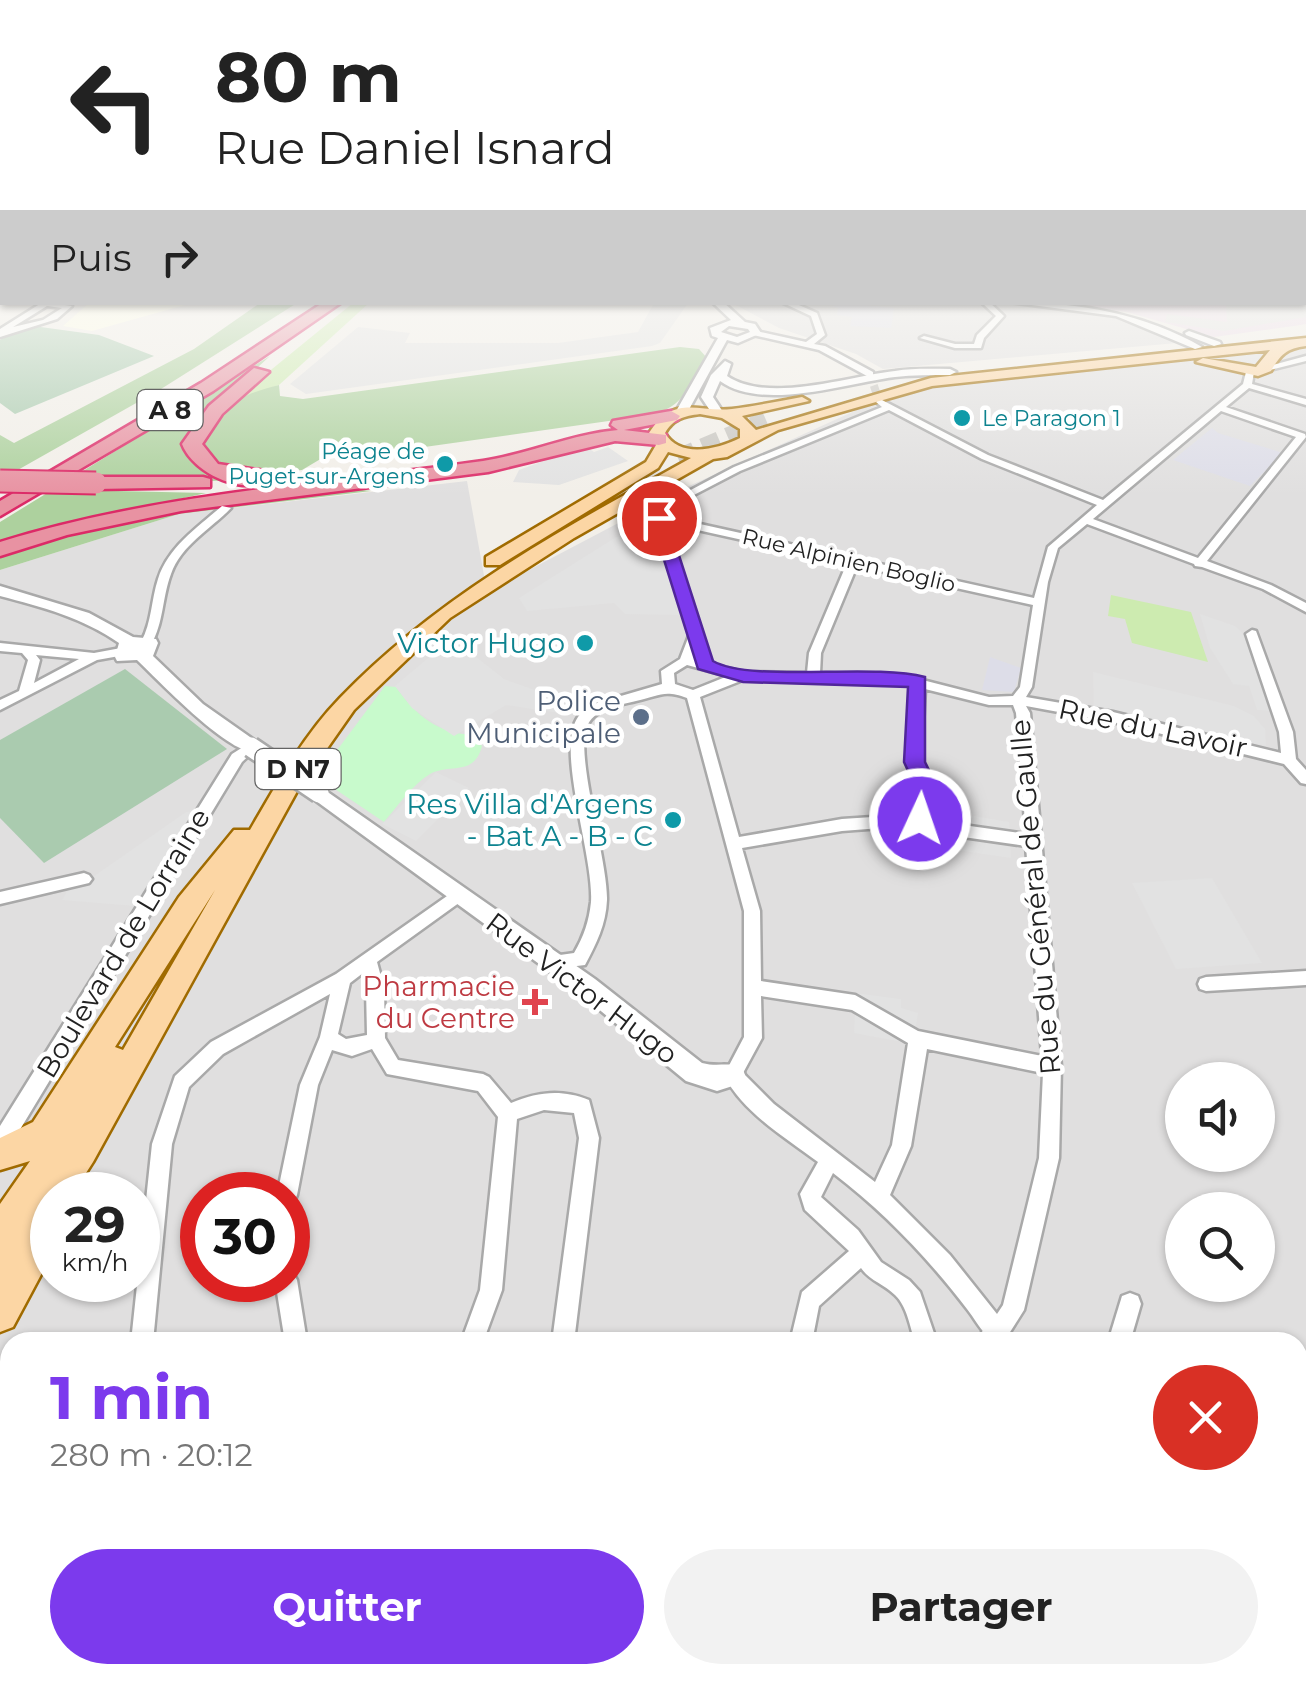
<!DOCTYPE html>
<html lang="fr">
<head>
<meta charset="utf-8">
<style>
  body { margin:0; font-family:Montserrat,sans-serif; background:#f2f2f2; color:#222; height:100vh; display:flex; flex-direction:column; font-size:38px; white-space:nowrap }
  * { box-sizing:border-box; margin:0 }
  p { font-size:32px; color:#767676 }
  .icon { flex:none; width:55px; height:55px; fill:none; stroke:currentColor; stroke-width:2; stroke-linecap:round; stroke-linejoin:round }
  .map { position:relative; flex:1; overflow:hidden }
  .drawer { position:absolute; left:0px; top:1332px; width:1308px; height:352px; display:flex; flex-direction:column; background:#fff; border-radius:30px 30px 0 0; box-shadow:0 2px 8px #0004 }
  .drawer>* { flex:none }
  .hud { position:absolute; left:0px; top:0px; width:1308px; height:305px; box-shadow:0 2px 8px #0004; background:#fff; color:#222; overflow:hidden }
  .buttons { position:absolute; left:1165px; top:1062px; display:grid; gap:20px }
  .buttons a { display:grid; place-items:center; width:110px; height:110px; border-radius:50%; background:#fff; box-shadow:0 2px 8px #0004; font-size:50px }
  .speed { position:absolute; left:30px; top:1172px; display:flex; gap:20px; font-size:50px; font-weight:700; text-align:center }
  .speed>* { display:grid; place-content:center; width:130px; height:130px; border-radius:50%; background:#fff; box-shadow:0 2px 8px #0004; line-height:1 }
  .speed small { font-size:25px; font-weight:400 }
  .speed .limit { border:15px solid #d22; background:#fff; color:#111 }
  .pin { position:absolute; display:grid; place-items:center; width:85px; height:85px; color:#fff; margin:-42px; border:5px solid #fff; border-radius:50%; box-shadow:0 2px 10px #0007 }
  .me { position:absolute; width:110px; margin:-55px; rotate:3deg; stroke-linejoin:round; filter:drop-shadow(0 0 8px #0008) }
  .turn { display:flex; align-items:center; gap:35px; height:210px; padding:0 50px; font-size:45px }
  .turn .icon { width:130px; height:130px; stroke-width:2.5 }
  .turn b { display:block; font-size:70px; line-height:85px }
  .then { display:flex; align-items:center; height:95px; padding:0 50px; background:#0003; gap:20px; font-size:38px }
  .round { display:grid; place-items:center; flex:none; width:105px; height:105px; border-radius:52px; background:#f2f2f2 }
  .headline { display:flex; align-items:center; justify-content:space-between; height:170px; padding:0 50px }
  h1 { font-size:60px; font-weight:700; line-height:75px; color:#7c3aed }
  .action { display:flex; gap:20px; margin-top:auto; padding:20px 50px }
  .action a { flex:1; height:115px; border-radius:60px; background:#7c3aed; color:#fff; font-size:40px; font-weight:700; line-height:115px; text-align:center }
  .action a+a { background:#f2f2f2; color:#222 }
  .map>svg:first-child { display:block }
</style>
</head>
<body>
<div class="map">
<svg width="1306" height="1683" viewBox="0 0 1306 1683">
  <rect width="100%" height="100%" fill="#f2efe9"/>
  <g fill="#e0dfdf" fill-rule="evenodd">
    <polygon points="732,303 994,303 1119,317 1156,330 1177,343 883,369 856,354 779,328"/>
    <path d="M1306 349V1683H0V570L179 514 467 481 487 592 687 487 859 409 936 386ZM1182 1080H1258V1155H1182ZM52 1195H138V1280H52ZM202 1195H288V1280H202ZM1182 1210H1258V1285H1182ZM10 1342H1298V1675H10Z"/>
  </g>
  <polygon fill="#ebdbe8" points="1306,261 1306,324 1294,326 1214,337 1127,312 1059,303 1305,302"/>
  <polygon fill="#ffffe5" points="89,303 192,303 92,331 63,326"/>
  <g fill="#cdebb0">
    <polygon points="353,303 369,303 279,385 234,400"/>
    <polygon points="1111,595 1191,612 1208,662 1132,643 1125,619 1108,616"/>
  </g>
  <g fill="#add19e">
    <polygon points="260,303 297,303 161,389 0,480 0,435 14,443 194,349"/>
    <path d="M680 347 699 349 707 358C691 384 683 408 651 415L396 451 374 446 334 451 302 470 264 474 221 468 202 447C202 409 249 392 279 385L280 396 303 399Z"/>
    <polygon points="270,356 199,421 187,439 190,461 228,480 74,490 206,493 78,522 0,545 0,522"/>
    <polygon points="343,488 371,491 179,514 0,570 0,553 101,522"/>
  </g>
  <g fill="#aacbaf">
    <polygon points="26,325 99,335 154,356 15,414 0,403 0,340"/>
    <polygon points="125,669 227,749 44,863 0,818 0,740"/>
  </g>
  <path fill="#c8facc" d="M385 686 396 687C416 716 439 734 474 735L482 746C474 777 450 763 430 774 412 785 397 807 384 822L317 777Z"/>
  <g fill="#e2e2e2">
    <polygon points="1306,284 1306,317 1224,331 1165,322 1167,314 1227,322 1226,305 1234,303 1305,302"/>
    <polygon points="654,303 688,303 660,343 652,346 306,394 290,384 358,327 410,333 405,343 558,343 638,332"/>
    <polygon points="585,446 594,452 608,447 628,461 559,485 513,482 519,470"/>
    <polygon points="656,526 685,615 625,614 614,603 527,611 519,598 629,529"/>
    <polygon points="1200,614 1235,626 1244,634 1272,711 1257,710 1249,686 1233,684 1210,648"/>
    <polygon points="452,638 504,679 579,706 566,714 506,705 454,736 412,708 395,686"/>
    <polygon points="1093,672 1234,706 1254,716 1265,729 1266,746 1094,708"/>
    <polygon points="436,772 469,788 416,841 382,824"/>
    <polygon points="195,811 135,906 62,900 69,888 87,881 186,812"/>
    <polygon points="956,813 1009,822 1011,858 956,850"/>
    <polygon points="1212,878 1262,963 1176,969 1132,883"/>
    <polygon points="856,993 901,999 901,1008 918,1013 913,1044 854,1033"/>
  </g>
  <g fill="#dddde8">
    <polygon points="846,303 894,308 891,328 850,326 852,317 837,315 838,308 832,306"/>
    <polygon points="1212,428 1218,433 1283,453 1250,486 1173,460"/>
    <polygon points="990,657 1021,668 1014,692 982,690"/>
  </g>
  <g fill="none" stroke-linecap="round" stroke-linejoin="round">
    <polyline stroke="#c8c6c1" stroke-width="8" stroke-dasharray="8 4" stroke-linecap="butt" points="870,374 879,401"/>
    <polyline stroke="#c8c6c1" stroke-width="18" stroke-dasharray="18 9" stroke-linecap="butt" points="678,458 766,420"/>
    <defs>
      <g id="minor">
        <rect x="0" y="261" width="2" height="3"/>
        <rect x="1305" y="277" width="1" height="4"/>
        <path d="M43 302 72 306 57 319 0 337V329ZM47 306 62 308 43 320 13 327Z"/>
        <polygon points="781,302 792,302 817,313 825,335 814,344 825,346 873,372 873,376 867,376 819,350 753,335 752,333 756,331 806,342 817,334 811,316"/>
        <polygon points="981,302 989,302 1004,316 984,338 981,348 955,348 920,338 924,336 955,344 974,344 977,335 996,316"/>
        <path d="M1009 302C1075 302 1144 313 1202 347L1195 349 1116 316Z"/>
        <polygon points="1189,331 1220,342 1221,344 1214,346 1186,335 1185,333"/>
        <polygon points="1306,356 1306,361 1266,371 1262,368"/>
        <path d="M1250 369 1254 372 1252 384 1306 399V405L1249 388 1226 407 1305 434 1306 437 1207 561 1271 585 1306 603V612L1263 589 1202 567 1195 566 1194 564 1087 524 1058 548 1048 582 1032 687 1026 697 1113 712 1281 753 1279 732 1246 634 1252 630 1256 631 1293 732 1296 759 1306 770V784L1301 783 1284 764 1113 722 1026 706 1030 713 1061 1066 1059 1158 1024 1310 1005 1340 998 1342C984 1338 976 1320 967 1309 928 1258 884 1212 833 1173L821 1197 858 1230 881 1262 909 1280 920 1292 937 1342H915C910 1327 907 1306 895 1295 884 1284 870 1281 861 1268L819 1306 812 1342H790L802 1292 849 1251 805 1210 800 1194 818 1162C786 1138 742 1112 724 1075L744 1037V911L687 698C664 689 659 696 636 701 620 705 597 708 588 724 573 751 608 859 607 900 606 925 596 944 585 965L552 969 546 967 544 962 546 957 574 953C584 936 589 921 591 902 594 856 555 749 578 717 582 711 590 707 597 703L662 684 661 671 680 659 690 633 654 518 655 509 734 467 882 407 876 402 880 399 988 455 1103 500 1243 384 1246 372ZM889 410 982 459 1097 505 1048 547 1034 598 664 516 665 510 740 471ZM1221 411 1296 437 1198 558 1093 519ZM666 523 847 563 809 653 807 673 743 672 711 664ZM857 566 1033 605 1020 687 1013 696 989 697 903 675 820 673 821 653ZM687 665 728 676 693 690 675 684 674 673ZM743 680 903 683 912 686 907 762 924 797V811L918 814 842 819 739 837 700 697ZM925 689 989 705H1013L1016 713 1026 834 963 825 958 827 956 831 958 835 963 837 1026 846 1042 1056 918 1031 855 995 761 981 760 911 742 848 842 831 920 825 936 818 938 797 921 762ZM761 996 852 1010 908 1043 892 1145 875 1182 774 1104 743 1073 762 1038ZM927 1049 1043 1073 1039 1158 1003 1305 997 1314 950 1255 890 1195 911 1146Z"/>
        <path d="M222 506 231 508C211 529 181 545 171 574 162 598 164 622 151 645H143L141 642C152 622 151 600 158 579 168 547 198 527 222 506Z"/>
        <path d="M0 643 94 653 121 648 127 652 125 655 97 660 0 710V700L19 691 28 660 22 653 0 651ZM36 655 79 659 34 683 40 660Z"/>
        <polygon points="251,742 256,744 258,747 242,762 7,1151 0,1154 0,1126 232,754"/>
        <polygon points="84,873 89,875 92,879 89,883 0,904 0,892"/>
        <path d="M457 889 463 890 465 895 463 900 377 962 384 988 385 1038 398 1060 483 1074 489 1077 511 1103C538 1092 561 1089 589 1100L599 1138 574 1342H552L579 1138 574 1113 544 1110 517 1119 502 1290 483 1342H461L480 1290 498 1117 478 1091 387 1074 372 1049 352 1056 332 1050 318 1085 297 1195 294 1202 288 1205V1195H277L300 1085 320 1037 330 994 223 1054 189 1087 172 1144 153 1342H131L152 1144 175 1076 211 1042 336 974ZM363 973 366 988 367 1035 346 1039 338 1034 350 983Z"/>
        <polygon points="1306,971 1306,985 1206,991 1200,989 1198,984 1200,979 1206,977"/>
        <polygon points="288,1270 293,1273 297,1280 307,1342 285,1342 275,1280 288,1280"/>
        <polygon points="1130,1293 1138,1296 1141,1304 1130,1342 1108,1342 1122,1296"/>
        <rect x="1298" y="1464" width="8" height="24"/>
        <polygon points="0,1605 10,1606 10,1632 0,1631"/>
        <polygon points="12,1675 39,1675 36,1683 9,1683"/>
        <polygon points="137,1675 169,1675 172,1683 140,1683"/>
        <polygon points="556,1675 593,1675 596,1683 559,1683"/>
        <polygon points="686,1675 713,1675 710,1683 683,1683"/>
        <polygon points="952,1675 978,1675 977,1683 951,1683"/>
      </g>
      <g id="tertiary">
        <path d="M712 302H723L745 322 755 324 761 333 738 343 727 340 687 413 677 416 675 413 718 338 712 336 710 328 731 320ZM729 326 748 329 750 332 737 337 721 332Z"/>
        <path d="M725 361 731 364 727 376C768 404 849 376 895 371 913 368 932 369 950 369L956 372 950 375C932 375 913 375 895 377 846 383 763 412 720 381L713 397 723 412 717 416 713 415 701 397 711 375Z"/>
        <path d="M0 586 89 613 133 637 156 639 158 643 153 656 203 704 257 742 260 747 257 752C231 757 158 680 137 660L117 661 115 657 119 643C83 618 42 607 0 596Z"/>
        <path d="M319 786 595 979 702 1063C716 1067 729 1062 742 1067L745 1075 742 1083 717 1091 686 1081 579 993 312 798 309 793Z"/>
        <polygon points="997,1317 1007,1322 1013,1342 985,1342 982,1332 987,1322"/>
        <polygon points="1027,1675 1063,1675 1062,1683 1026,1683"/>
      </g>
      <path id="primary" d="M1306 338V346C1287 348 1280 355 1271 371L1258 376 1196 362 1203 358 1256 367 1270 350 932 386 778 430 727 457 713 459 574 538 450 618 354 710 296 793 93 1162 72 1195H52V1254L13 1327 0 1332V1204L30 1161 0 1170V1138L33 1122 179 897 234 830H250C276 785 304 735 340 698 441 593 565 528 691 458L668 452 658 468 500 565H486V557L646 462 656 445 649 433C675 393 697 413 732 409 756 406 779 401 802 397L809 401 742 416 756 430 931 378ZM700 414 722 418 740 429V438C718 449 680 459 665 433 673 419 684 416 700 414ZM215 890 123 1050 115 1047Z"/>
      <g id="motorway">
        <polygon points="324,302 342,302 213,391 0,516 0,501 201,383"/>
        <path d="M254 368 269 372 222 414 202 444 218 464 265 471 275 477C248 499 193 474 182 444L209 406Z"/>
        <path d="M671 411 680 416 677 420 624 430 666 435V443L659 445 615 441 488 472 181 511 67 535 0 556V542C158 493 320 484 483 461 529 454 571 434 618 430L611 425 613 421Z"/>
        <polygon points="203,477 210,479 210,487 96,489 86,483 96,477"/>
      </g>
    </defs>
    <use href="#minor" stroke="#a9a9a9" stroke-width="5"/>
    <use href="#tertiary" stroke="#a9a9a9" stroke-width="5"/>
    <use href="#primary" stroke="#a06b00" stroke-width="5"/>
    <use href="#motorway" stroke="#dc2a67" stroke-width="5"/>
    <use href="#minor" fill="#fff" fill-rule="evenodd"/>
    <use href="#tertiary" fill="#fff" fill-rule="evenodd"/>
    <use href="#primary" fill="#fcd6a4" fill-rule="evenodd"/>
    <use href="#motorway" fill="#e892a2" fill-rule="evenodd"/>
    <defs>
      <polyline id="tertiary-bridge" points="251,747 319,793"/>
      <polyline id="motorway-bridge" points="0,481 96,483"/>
    </defs>
    <use href="#tertiary-bridge" stroke="#a9a9a9" stroke-width="24" stroke-linecap="butt"/>
    <use href="#motorway-bridge" stroke="#dc2a67" stroke-width="25" stroke-linecap="butt"/>
    <use href="#tertiary-bridge" stroke="#fff" stroke-width="19"/>
    <use href="#motorway-bridge" stroke="#e892a2" stroke-width="21"/>
  </g>
  <linearGradient id="sky" x2="0" y2="1"><stop stop-color="#8fc0e4"/><stop offset="0.53" stop-color="#f9f8f5"/><stop offset="1" stop-color="#f9f8f5" stop-opacity="0"/></linearGradient>
  <rect width="1306" height="496" fill="url(#sky)"/>
  <path fill="#7c3aed" stroke="#51269a" stroke-width="2.5" d="M659 513 667 518 713 661C751 683 871 663 925 677V762L942 797 939 820 920 828 909 819 920 809V797L904 762 908 687 743 682 698 669 651 518Z"/>
  <g fill="#0f9aa8" stroke="#fff" stroke-width="4">
    <circle cx="962" cy="418" r="10"/>
    <circle cx="445" cy="464" r="10"/>
    <circle cx="585" cy="643" r="10"/>
    <circle cx="673" cy="820" r="10"/>
  </g>
  <circle fill="#5c6f8a" stroke="#fff" stroke-width="4" cx="641" cy="717" r="10"/>
  <path fill="#e0444e" stroke="#fff" stroke-width="4" d="M530 987h10v10h10v10h-10v10h-10v-10h-10v-10h10z"/>
  <g text-anchor="middle" stroke-width="9" stroke-linejoin="round" paint-order="stroke">
    <g font-size="22" fill="#0d838f" stroke="#fff" text-anchor="start">
      <text x="982" y="426">Le Paragon 1</text>
      <text x="425" y="459" text-anchor="end">Péage de<tspan x="425" dy="25">Puget-sur-Argens</tspan></text>
    </g>
    <g font-size="22" fill="#222" stroke="#fff">
      <text transform="translate(849 560) rotate(13)" y="8">Rue Alpinien Boglio</text>
    </g>
    <g fill="#fff" stroke="#646464" stroke-width="2.5">
      <rect x="137.5" y="390" width="65" height="40" rx="8"/>
      <rect x="255.5" y="749" width="85" height="40" rx="8"/>
    </g>
    <g font-size="25" font-weight="bold" fill="#222">
      <text x="170" y="419">A 8</text>
      <text x="298" y="778">D N7</text>
    </g>
    <g font-size="28" fill="#0d838f" stroke="#fff" text-anchor="end">
      <text x="565" y="653">Victor Hugo</text>
      <text x="653" y="814">Res Villa d'Argens<tspan x="653" dy="32">- Bat A - B - C</tspan></text>
    </g>
    <g font-size="28" fill="#4e5e75" stroke="#fff" text-anchor="end">
      <text x="621" y="711">Police<tspan x="621" dy="32">Municipale</tspan></text>
    </g>
    <g font-size="28" fill="#222" stroke="#fff">
      <text transform="translate(1153 728) rotate(12)" y="10">Rue du Lavoir</text>
      <text transform="translate(1035 897) rotate(-95)" y="10">Rue du Général de Gaulle</text>
      <text transform="translate(123 943) rotate(-59)" y="10">Boulevard de Lorraine</text>
      <text transform="translate(582 988) rotate(37)" y="10">Rue Victor Hugo</text>
    </g>
    <g font-size="28" fill="#be3a42" stroke="#fff" text-anchor="end">
      <text x="515" y="996">Pharmacie<tspan x="515" dy="32">du Centre</tspan></text>
    </g>
  </g>
</svg>
<div class="buttons">
<a><svg class="icon" aria-label="sound" viewBox="0 0 24 24"><path d="M4 9h4l5-4v14l-5-4H4zM17 9q2 3 0 6"/></svg></a>
<a><svg class="icon" aria-label="search" viewBox="0 0 24 24"><circle cx="10" cy="10" r="6"/><path d="M15 15l6 6"/></svg></a>
</div>
<div class="speed"><div>29<small>km/h</small></div><div class="limit">30</div></div>
<div class="pin" style="left:659px;top:518px;background:#d93025"><svg class="icon" aria-label="arrive" viewBox="0 0 24 24"><path d="M6 21V4h12l-3 4 3 4H6"/></svg></div>
<svg class="me" style="left:920px;top:819px" viewBox="-20 -20 40 40"><circle r="17" fill="#7c3aed" stroke="#fff" stroke-width="3"/><path d="M0-11L8 9 0 5-8 9z" fill="#fff"/></svg>
<div class="hud">
<div class="turn"><svg class="icon" aria-label="left" viewBox="0 0 24 24"><path d="M17 20v-9H6M10 6l-5 5 5 5"/></svg><div><b>80 m</b>Rue Daniel Isnard</div></div>
<div class="then">Puis<svg class="icon" aria-label="right" viewBox="0 0 24 24"><path d="M7 20v-9h11M14 6l5 5-5 5"/></svg></div>
</div>
<section class="drawer">
<div class="headline"><div><h1>1 min</h1><p>280 m · 20:12</p></div><a class="round" style="background:#d93025;color:#fff"><svg class="icon" aria-label="close" viewBox="0 0 24 24"><path d="M6 6l12 12M18 6L6 18"/></svg></a></div>
<div class="action"><a>Quitter</a><a>Partager</a></div>
</section>
</div>
</body>
</html>
